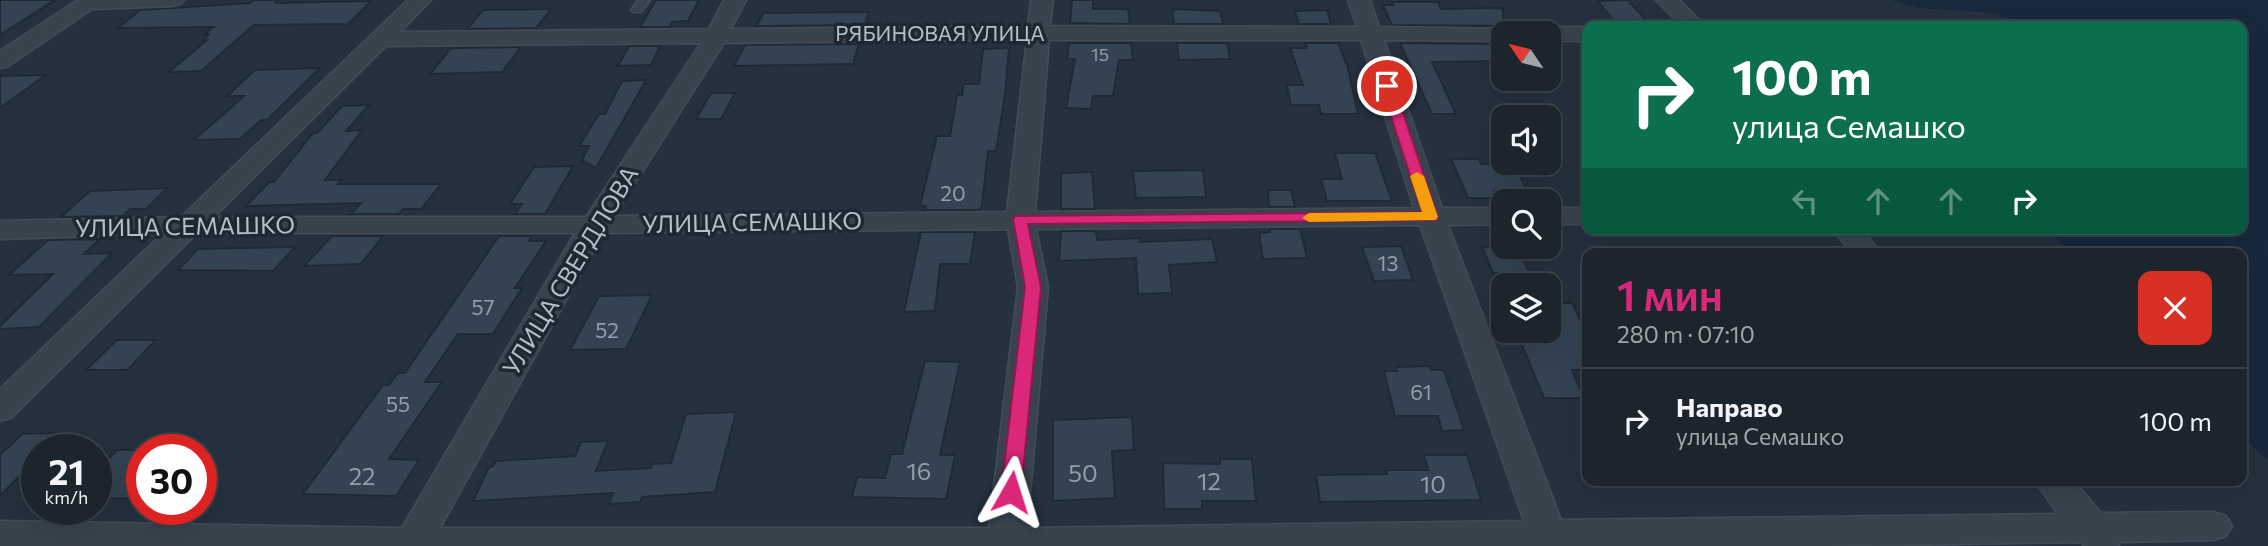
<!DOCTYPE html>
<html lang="ru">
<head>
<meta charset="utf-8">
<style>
  body { margin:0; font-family:Commissioner,sans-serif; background:#252d36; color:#f1f3f6; height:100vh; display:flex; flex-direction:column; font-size:26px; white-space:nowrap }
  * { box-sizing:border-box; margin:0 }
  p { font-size:23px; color:#a0a5aa }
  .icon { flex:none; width:38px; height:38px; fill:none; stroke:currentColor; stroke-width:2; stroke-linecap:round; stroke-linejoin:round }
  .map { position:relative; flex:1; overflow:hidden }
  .side { position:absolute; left:1582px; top:248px; width:665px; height:238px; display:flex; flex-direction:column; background:#1c252e; border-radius:14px; box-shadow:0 7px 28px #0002,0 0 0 2px #3a424a }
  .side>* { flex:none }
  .guide { position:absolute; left:1582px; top:21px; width:665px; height:214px; border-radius:14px; box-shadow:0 7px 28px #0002,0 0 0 2px #3a424a; background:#0b6e4f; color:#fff; overflow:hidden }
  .needle { width:46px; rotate:305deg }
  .fabs { position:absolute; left:1491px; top:21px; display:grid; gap:14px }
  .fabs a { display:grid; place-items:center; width:70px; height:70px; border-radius:14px; background:#1c252e; box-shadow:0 7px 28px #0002,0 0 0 2px #3a424a; font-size:35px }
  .speed { position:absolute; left:21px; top:434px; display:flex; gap:14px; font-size:35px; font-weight:700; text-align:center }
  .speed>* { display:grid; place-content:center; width:91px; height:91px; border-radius:50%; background:#1c252e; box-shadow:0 7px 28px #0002,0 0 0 2px #3a424a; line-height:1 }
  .speed small { font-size:18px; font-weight:400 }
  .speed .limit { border:10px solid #d22; background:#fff; color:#111 }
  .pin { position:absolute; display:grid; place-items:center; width:60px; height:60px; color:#fff; margin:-30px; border:4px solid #fff; border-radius:50%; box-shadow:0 2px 7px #0007 }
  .me { position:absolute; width:77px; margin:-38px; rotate:6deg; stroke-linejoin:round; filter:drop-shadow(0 0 5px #0008) }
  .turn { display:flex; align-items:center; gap:24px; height:147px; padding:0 35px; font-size:32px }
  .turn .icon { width:91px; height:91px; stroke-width:2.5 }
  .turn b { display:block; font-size:49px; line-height:60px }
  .lanes { display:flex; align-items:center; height:66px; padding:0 35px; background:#0003; justify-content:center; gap:35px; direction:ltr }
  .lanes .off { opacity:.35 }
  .round { display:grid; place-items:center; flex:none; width:74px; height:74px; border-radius:14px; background:#252d36 }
  .overview { display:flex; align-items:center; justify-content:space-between; height:119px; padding:0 35px }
  h1 { font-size:42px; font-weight:600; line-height:52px; color:#db2777 }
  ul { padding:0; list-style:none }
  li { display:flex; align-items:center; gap:21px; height:105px; padding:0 35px; border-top:2px solid #3a424a }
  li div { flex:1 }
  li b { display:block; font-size:26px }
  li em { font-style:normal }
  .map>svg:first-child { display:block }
</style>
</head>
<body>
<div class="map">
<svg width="2268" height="546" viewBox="0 0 2268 546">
  <rect width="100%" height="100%" fill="#25313e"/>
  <polygon fill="#18293c" points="1891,0 2268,0 2268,461 2242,436 2242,254 2072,254 2047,229 2242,229 2242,26 2042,26 1983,12 1919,8"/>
  <g fill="#344352" stroke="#202a35" stroke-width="2">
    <polygon points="0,0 55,0 0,35"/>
    <polygon points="254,0 274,0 276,3 371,1 348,24 254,25 201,71 169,72 207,40 203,40 209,34 204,34 213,27 118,28 140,10 250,3"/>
    <polygon points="656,0 699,0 688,21 672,22 670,27 640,27"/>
    <polygon points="1072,0 1093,0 1093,9 1128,9 1130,24 1070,23"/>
    <polygon points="1628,0 1646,20 1614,21 1598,1"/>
    <polygon points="1392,2 1438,2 1441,9 1503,8 1503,26 1392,25 1383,5 1393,5"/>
    <polygon points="551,9 536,28 467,29 483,10"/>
    <polygon points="1172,9 1220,11 1223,24 1174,24"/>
    <polygon points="1327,10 1331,24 1299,24 1295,11"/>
    <polygon points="869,12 865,25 756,26 764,13"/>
    <polygon points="1069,43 1131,43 1133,60 1119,60 1113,96 1093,96 1091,109 1066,108 1075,59 1067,59"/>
    <polygon points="1177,43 1227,43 1230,59 1179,60"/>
    <polygon points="1305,43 1338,43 1348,68 1358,114 1321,114 1319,105 1291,105 1287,85 1303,85 1290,48 1307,48"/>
    <polygon points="1400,43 1503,44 1503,61 1432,62 1456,114 1432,114"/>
    <polygon points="859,44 853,64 734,66 745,45"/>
    <polygon points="629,46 660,46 651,65 618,66"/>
    <polygon points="521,47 502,72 430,74 451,48"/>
    <polygon points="1009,48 1005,95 996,151 988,151 982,205 979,210 925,210 926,206 920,206 937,136 950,136 957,95 962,95 964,84 979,84 983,49"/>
    <polygon points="320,68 267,120 261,120 240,139 194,140 244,96 227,96 255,70"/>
    <polygon points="46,75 0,108 0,76"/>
    <polygon points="646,80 596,168 582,160 589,146 579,146 599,114 605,114 622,81"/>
    <polygon points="711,93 735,93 721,119 696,119"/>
    <polygon points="369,105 346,131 362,130 325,180 342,180 338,184 441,184 421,209 403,209 399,214 351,214 361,203 246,206 269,182 274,182 313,133 317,133 342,106"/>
    <polygon points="1335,153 1375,153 1392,201 1327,201 1321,179 1342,179"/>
    <polygon points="1451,159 1479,159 1481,164 1513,163 1527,190 1494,191 1498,198 1468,198"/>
    <polygon points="573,166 545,214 515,214 522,204 510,204 534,167"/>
    <polygon points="1203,170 1206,197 1136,198 1133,171"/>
    <polygon points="1092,172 1095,209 1061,209 1061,173"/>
    <polygon points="167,188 146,209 130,209 123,216 61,217 90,191"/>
    <polygon points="1268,190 1291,190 1295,207 1269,207"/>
    <polygon points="1270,229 1300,229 1307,258 1263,259 1259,233 1270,232"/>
    <polygon points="1061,231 1096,231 1097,240 1140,238 1140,242 1212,239 1217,262 1169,265 1172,293 1138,294 1136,258 1059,261"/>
    <polygon points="921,232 975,232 970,264 940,264 935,311 904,312"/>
    <polygon points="332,236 383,236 361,264 304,266"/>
    <polygon points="499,236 532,236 529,241 546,241 515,288 522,288 493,334 458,334 425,382 442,382 389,459 419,460 396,496 303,494 383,385 389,385 398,373 405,373"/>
    <polygon points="100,239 84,254 112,253 39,327 0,329 0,326 53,274 9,275 48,240"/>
    <polygon points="1401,246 1413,280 1374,281 1362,247"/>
    <polygon points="295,247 273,271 178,270 198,249"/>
    <polygon points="1482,247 1517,247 1529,272 1493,273"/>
    <polygon points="652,295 626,349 570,350 599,296"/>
    <polygon points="1549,303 1572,303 1587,334 1587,370 1572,370 1584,398 1544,398 1516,331 1549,331"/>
    <polygon points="117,340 156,340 127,370 86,370"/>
    <polygon points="925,361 960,362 940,455 955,455 946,499 852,497 857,477 885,478 891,454 902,454"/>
    <polygon points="1430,366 1431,370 1444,370 1464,430 1442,431 1438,416 1395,416 1384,371 1397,371 1396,367"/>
    <polygon points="736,412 715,492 642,497 640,502 609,504 613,493 473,501 489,467 493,466 496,461 575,456 581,442 608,441 596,471 651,468 652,464 671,463 686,414"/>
    <polygon points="1132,417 1134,450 1112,451 1115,498 1053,501 1053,420"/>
    <polygon points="61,433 45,450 37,450 37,458 0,496 0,455 22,434"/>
    <polygon points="117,450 142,450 142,499 96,498 96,471"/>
    <polygon points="1424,455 1467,455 1481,500 1320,502 1316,475 1387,474 1386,470 1428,470"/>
    <polygon points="1220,459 1252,459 1256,501 1202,501 1202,509 1164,509 1163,463 1220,464"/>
  </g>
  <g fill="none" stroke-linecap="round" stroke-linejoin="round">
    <defs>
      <polygon id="service" points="638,0 650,0 641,12 633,12 631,10"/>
      <g id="minor">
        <polygon points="78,0 184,0 180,4 173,6 92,9 8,66 0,68 0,51"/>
        <path d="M408 0H431L400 32 709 29 724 0H746L731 29 1028 26 1031 0H1053L1050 26 1357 27 1348 0H1370L1379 27 1511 29 1514 33H1503V41L1384 40 1442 208H1503V224L1448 225 1561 520 2058 514 2035 481H2074L2101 513 2213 512 2226 516 2232 526 2226 536 2213 540 2121 542 2118 546H2084L2081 542 1830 546H0V521L402 528 575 233H197L12 417 0 421V389L162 234 0 239V221L181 217ZM1027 40 1007 212 614 216 724 43ZM1049 40H1361L1414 208 1035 212ZM701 43 586 217H214L386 46ZM1420 225 1524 521 1027 528 1048 287 1036 229ZM1008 229 1018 287 989 528H440L603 233Z"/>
        <polygon points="1656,0 1679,0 1705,26 1682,26"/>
        <polygon points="1549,27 1587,27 1587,41 1549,41 1549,33 1538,33 1541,29"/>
        <rect x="1549" y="208" width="38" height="16"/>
        <polygon points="1833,229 1862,229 1881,254 1852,254"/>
      </g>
    </defs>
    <use href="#service" stroke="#424c57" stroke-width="3"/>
    <use href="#minor" stroke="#424c57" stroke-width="3"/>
    <use href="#service" fill="#39434e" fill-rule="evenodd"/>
    <use href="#minor" fill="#39434e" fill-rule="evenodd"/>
  </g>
  <polygon fill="#db2777" stroke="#8e194d" stroke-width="2" points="1387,82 1394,86 1438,217 1436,220 1028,224 1041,287 1021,492 1018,497 1011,499 1004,497 1001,492 1025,287 1013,219 1015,216 1422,212 1381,86"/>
  <polygon fill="#f59e0b" points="1417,172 1424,176 1438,217 1436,220 1309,222 1302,218 1309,213 1422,212 1410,176"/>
  <g text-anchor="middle" stroke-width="7" stroke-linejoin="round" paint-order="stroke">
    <g font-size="18" fill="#949eaa">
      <text x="1100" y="61">15</text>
    </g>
    <g font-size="21" fill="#b5bec9" stroke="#1e2833">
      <text x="940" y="41">РЯБИНОВАЯ УЛИЦА</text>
    </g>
    <g font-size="21" fill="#949eaa">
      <text x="953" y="201">20</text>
      <text x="1388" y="271">13</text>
      <text x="483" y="315">57</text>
      <text x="607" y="338">52</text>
      <text x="1421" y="400">61</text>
      <text x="398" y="412">55</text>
    </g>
    <g font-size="24" fill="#b5bec9" stroke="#1e2833">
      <text transform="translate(752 223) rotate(-1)" y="8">УЛИЦА СЕМАШКО</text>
      <text transform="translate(185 227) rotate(-1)" y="8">УЛИЦА СЕМАШКО</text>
      <text transform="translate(571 271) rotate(-59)" y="8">УЛИЦА СВЕРДЛОВА</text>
    </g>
    <g font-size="24" fill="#949eaa">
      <text x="919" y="480">16</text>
      <text x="1083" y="482">50</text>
      <text x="362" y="485">22</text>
      <text x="1209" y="490">12</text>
      <text x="1433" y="493">10</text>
    </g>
  </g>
</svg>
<div class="fabs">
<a><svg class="needle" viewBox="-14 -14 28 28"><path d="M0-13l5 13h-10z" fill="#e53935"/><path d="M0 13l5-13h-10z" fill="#a0a5aa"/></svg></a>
<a><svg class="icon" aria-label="sound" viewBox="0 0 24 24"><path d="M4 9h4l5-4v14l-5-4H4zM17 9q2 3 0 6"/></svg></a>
<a><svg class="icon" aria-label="search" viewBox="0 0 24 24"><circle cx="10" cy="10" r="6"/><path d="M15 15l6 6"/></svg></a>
<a><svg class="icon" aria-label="layers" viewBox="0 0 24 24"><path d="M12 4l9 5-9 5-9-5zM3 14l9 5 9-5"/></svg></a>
</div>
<div class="speed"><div>21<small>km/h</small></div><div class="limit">30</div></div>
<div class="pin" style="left:1387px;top:86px;background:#d93025"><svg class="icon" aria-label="arrive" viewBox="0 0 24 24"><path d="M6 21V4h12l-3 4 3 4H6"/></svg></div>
<svg class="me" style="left:1011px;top:492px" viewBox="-20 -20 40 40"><path d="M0-17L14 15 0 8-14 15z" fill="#db2777" stroke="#fff" stroke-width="4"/></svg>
<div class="guide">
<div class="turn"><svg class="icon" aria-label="right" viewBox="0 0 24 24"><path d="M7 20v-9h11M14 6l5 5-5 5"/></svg><div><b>100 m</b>улица Семашко</div></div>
<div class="lanes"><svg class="icon off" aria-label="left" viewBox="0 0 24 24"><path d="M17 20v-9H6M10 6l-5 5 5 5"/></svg><svg class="icon off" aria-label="ahead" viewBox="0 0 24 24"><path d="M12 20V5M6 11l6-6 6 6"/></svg><svg class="icon off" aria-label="ahead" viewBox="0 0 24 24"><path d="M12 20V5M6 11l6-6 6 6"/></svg><svg class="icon" aria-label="right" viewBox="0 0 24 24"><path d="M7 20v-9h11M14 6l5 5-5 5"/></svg></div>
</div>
<section class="side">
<div class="overview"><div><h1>1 мин</h1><p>280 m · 07:10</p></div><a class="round" style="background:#d93025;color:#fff"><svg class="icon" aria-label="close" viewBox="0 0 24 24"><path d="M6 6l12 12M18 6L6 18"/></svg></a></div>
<ul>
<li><svg class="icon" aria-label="right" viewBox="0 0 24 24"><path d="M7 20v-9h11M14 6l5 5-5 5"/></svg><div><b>Направо</b><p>улица Семашко</p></div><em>100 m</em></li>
</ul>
</section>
</div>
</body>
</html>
